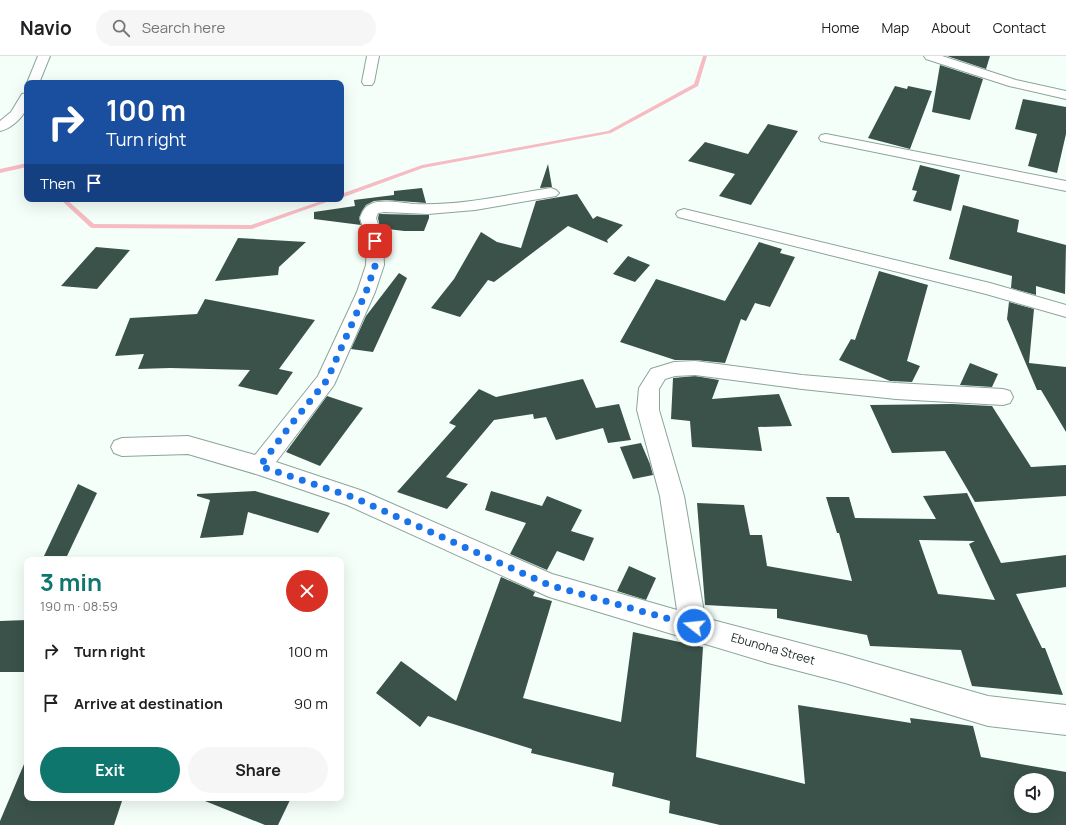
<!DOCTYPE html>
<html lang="en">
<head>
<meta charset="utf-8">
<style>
  body { margin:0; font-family:Manrope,sans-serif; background:#f6f6f6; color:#202124; height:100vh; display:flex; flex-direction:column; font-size:15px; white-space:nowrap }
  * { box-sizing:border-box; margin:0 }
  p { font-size:13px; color:#757577 }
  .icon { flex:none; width:22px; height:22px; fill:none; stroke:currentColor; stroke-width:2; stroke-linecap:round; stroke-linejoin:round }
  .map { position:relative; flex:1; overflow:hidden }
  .drawer { position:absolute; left:24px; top:501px; width:320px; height:244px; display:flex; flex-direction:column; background:#fff; border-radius:8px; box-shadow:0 4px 16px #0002 }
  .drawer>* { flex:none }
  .hud { position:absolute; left:24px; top:24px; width:320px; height:122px; border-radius:8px; box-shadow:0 4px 16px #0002; background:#1a4fa0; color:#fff; overflow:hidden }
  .buttons { position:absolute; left:1014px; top:717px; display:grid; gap:8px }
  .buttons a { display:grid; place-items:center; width:40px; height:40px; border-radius:50%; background:#fff; box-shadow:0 4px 16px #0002; font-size:20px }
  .pin { position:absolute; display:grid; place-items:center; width:34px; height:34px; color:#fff; margin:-17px; border-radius:8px; box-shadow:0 2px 6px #0006 }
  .me { position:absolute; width:44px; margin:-22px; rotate:286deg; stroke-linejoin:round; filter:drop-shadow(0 0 3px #0008) }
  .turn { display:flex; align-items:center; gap:14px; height:84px; padding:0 16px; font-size:18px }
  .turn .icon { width:52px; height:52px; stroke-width:2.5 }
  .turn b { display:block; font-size:28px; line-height:34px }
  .then { display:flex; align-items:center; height:38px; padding:0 16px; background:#0003; gap:8px; font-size:15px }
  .round { display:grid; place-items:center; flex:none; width:42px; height:42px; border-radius:21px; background:#f6f6f6 }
  .summary { display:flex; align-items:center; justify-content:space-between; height:68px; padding:0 16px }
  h1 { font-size:24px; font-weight:700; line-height:30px; color:#0f766e }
  .cta { display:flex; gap:8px; margin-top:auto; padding:8px 16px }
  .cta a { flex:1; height:46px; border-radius:24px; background:#0f766e; color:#fff; font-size:16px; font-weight:700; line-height:46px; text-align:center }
  .cta a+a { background:#f6f6f6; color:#202124 }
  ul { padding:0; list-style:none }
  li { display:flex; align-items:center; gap:12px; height:52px; padding:0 16px }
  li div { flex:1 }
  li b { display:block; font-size:15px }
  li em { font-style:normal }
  header { display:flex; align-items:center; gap:24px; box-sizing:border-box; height:56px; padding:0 20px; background:#fff; border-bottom:1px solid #e0e0e0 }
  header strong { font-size:19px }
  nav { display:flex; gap:22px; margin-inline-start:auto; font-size:14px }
  .search { width:280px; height:36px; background:#f6f6f6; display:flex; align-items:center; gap:10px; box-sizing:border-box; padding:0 14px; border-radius:22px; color:#757577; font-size:15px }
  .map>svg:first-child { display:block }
</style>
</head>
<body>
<header>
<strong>Navio</strong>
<div class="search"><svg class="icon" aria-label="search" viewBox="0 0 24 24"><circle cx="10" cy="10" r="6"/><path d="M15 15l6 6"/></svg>Search here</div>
<nav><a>Home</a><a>Map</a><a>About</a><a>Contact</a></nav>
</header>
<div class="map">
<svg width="1066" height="769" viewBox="0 0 1066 769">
  <rect width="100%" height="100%" fill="#f4fffa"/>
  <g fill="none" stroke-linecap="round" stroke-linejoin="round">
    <g fill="#f7bcc3" fill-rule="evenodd">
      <polygon points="703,0 707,0 698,30 611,77 423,112 341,142 341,138 422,109 608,75 694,28"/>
      <polygon points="27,107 27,111 0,117 0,113"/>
      <polygon points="60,143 66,143 94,168 251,169 327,143 335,143 252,173 92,172 90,171"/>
    </g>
  </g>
  <g fill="#3a5249" fill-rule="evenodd">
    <polygon points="947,0 990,0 986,13"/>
    <polygon points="940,9 983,23 970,64 932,56"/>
    <polygon points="895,30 907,33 908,30 932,35 910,93 868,82"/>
    <polygon points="1023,43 1066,51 1066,78 1057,117 1028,110 1037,78 1015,73"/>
    <polygon points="768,68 798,75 751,149 719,140 735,118 688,105 705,86 748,98"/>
    <polygon points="548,108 552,131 540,132"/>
    <polygon points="920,109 960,119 951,155 913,145 917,135 912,134"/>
    <polygon points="422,132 426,147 386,144 374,145 366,149 362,155 359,162 361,169 314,163 314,156 355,150 354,144 394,139 394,135"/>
    <polygon points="577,138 593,163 597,160 623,169 607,184 608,187 568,170 494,226 488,224 460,261 431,252 454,223 481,176 497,186 521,192 536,145"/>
    <polygon points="963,149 1019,164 1017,176 1066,189 1065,238 1036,230 1036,239 1011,232 1012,220 949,203"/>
    <polygon points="379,158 429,159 429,162 424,175 404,175 380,172 378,162"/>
    <polygon points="238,182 306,186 279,211 278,219 215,225"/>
    <polygon points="759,186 782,193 780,197 795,201 770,251 755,247 746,265 741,263 725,307 695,304 675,304 620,286 656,223 725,245"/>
    <polygon points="96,191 130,194 97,233 61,230"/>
    <polygon points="628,200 650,209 635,226 613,218"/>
    <polygon points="879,215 928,229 907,305 920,310 912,326 890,325 839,304 851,283 855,284"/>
    <polygon points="399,217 407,222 373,296 351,293 366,260"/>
    <polygon points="205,243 315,264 279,313 293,316 277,339 238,330 250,314 170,312 138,313 144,298 115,300 130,262 197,258"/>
    <polygon points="1009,246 1034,253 1029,307 1066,311 1066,376 1041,334 1037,334 1007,263"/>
    <polygon points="970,307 998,318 992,331 960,329"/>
    <polygon points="695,320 719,324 712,343 779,338 792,370 758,371 762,395 692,391 690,365 671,363 673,322"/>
    <polygon points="583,323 596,352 619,348 631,384 608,387 603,372 556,384 546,361 534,363 533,358 494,364 446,421 468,428 447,453 397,436 456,370 449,367 479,333 496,341"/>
    <polygon points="327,340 363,352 320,410 286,396"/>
    <polygon points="952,348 992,350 1031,411 1066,409 1066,440 975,446 945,395 892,397 870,349"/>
    <polygon points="641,387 650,408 653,419 633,423 620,391"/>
    <polygon points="78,428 97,437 67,500 44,500"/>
    <polygon points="255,435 279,442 330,457 318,477 248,456 243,479 200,482 210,444 197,440 197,438"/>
    <polygon points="491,435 542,450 547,440 582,454 571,475 594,482 584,505 557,495 547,514 510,498 526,467 485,454"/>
    <path d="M967 437 1001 507 1066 499V531L1016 538 1042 592H1045L1063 639 972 630 961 594 870 590 867 579 777 562V553L705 549 697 447 744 449 750 479H762L767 510 852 525 839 477H837L826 441H849L855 462 936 463 923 440ZM919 484 975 485 969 488 995 544 938 538Z"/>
    <polygon points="629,510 656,522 646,544 617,535"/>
    <path d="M501 521 535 536 533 540 552 545 523 642 621 666 633 576 703 591 696 701 805 728 798 649 911 667 910 662 973 670 981 701 1066 716V769H720L669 757 670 745 612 730 614 717 531 697 532 693 428 660 420 671 376 637 401 605 456 645ZM1021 724H1047V750H1021Z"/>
    <polygon points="27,564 27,616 0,616 0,565"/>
    <polygon points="27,701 27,742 123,742 114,769 0,769 0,765"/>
    <polygon points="200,742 291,742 278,769 265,769 200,743"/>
  </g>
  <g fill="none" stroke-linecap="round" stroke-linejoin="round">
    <defs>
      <g id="street">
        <polygon points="38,0 50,0 39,27 27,27"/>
        <polygon points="367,0 379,0 374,26 372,29 364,29 362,26"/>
        <polygon points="924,0 942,0 1016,24 1066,35 1066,43 1009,30 926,3"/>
        <path d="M27 37C27 42 28 49 26 53 22 63 10 73 0 75V65L11 56 22 38Z"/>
        <polygon points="826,78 1066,125 1066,135 821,85 819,82 821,79"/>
        <path d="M551 132 556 134 559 137 556 140 475 154 428 158 385 156 378 157 376 162 383 185 384 209 375 236 334 329 276 406 363 435 552 518 677 554 660 440 637 354 639 332 651 313 674 306 695 305 802 319 896 327 1003 333 1010 335 1013 341 1010 347 1003 349 896 343 802 333 695 319 675 320 665 323 659 333V354L684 440 705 562 845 599 988 640 1066 649V679L988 670 845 627 768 607 549 541 347 449 259 419 188 398 122 400 114 397 111 391 114 385 122 382 188 380 255 399 318 320 357 236 366 209 367 185 360 162C362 156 365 150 371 148 380 143 403 147 414 148 459 150 506 139 551 132Z"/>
        <polygon points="684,153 990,227 1066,249 1066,261 986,238 678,161 676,158 678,155"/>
      </g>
    </defs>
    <use href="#street" stroke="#8ba59a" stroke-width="2"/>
    <use href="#street" fill="#fff" fill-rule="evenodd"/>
  </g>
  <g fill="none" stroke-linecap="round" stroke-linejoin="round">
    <polyline stroke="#1a73e8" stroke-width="7" stroke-dasharray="0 12.6" points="375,185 375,210 366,236 327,324 289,371 260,410 355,442 549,529 694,570"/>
  </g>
  <g text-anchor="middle" stroke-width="4" stroke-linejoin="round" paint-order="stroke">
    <g font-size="12" fill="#1b2521" stroke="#fff">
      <text transform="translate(773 593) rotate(16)" y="4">Ebunoha Street</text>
    </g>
  </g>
</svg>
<div class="buttons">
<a><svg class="icon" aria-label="sound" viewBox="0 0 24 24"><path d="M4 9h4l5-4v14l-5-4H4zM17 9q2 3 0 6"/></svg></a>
</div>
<div class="pin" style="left:375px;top:185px;background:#d93025"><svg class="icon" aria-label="arrive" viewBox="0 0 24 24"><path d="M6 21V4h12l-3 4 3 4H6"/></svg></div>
<svg class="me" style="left:694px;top:570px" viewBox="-20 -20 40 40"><circle r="17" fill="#1a73e8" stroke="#fff" stroke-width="3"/><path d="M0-11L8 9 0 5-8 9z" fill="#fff"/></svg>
<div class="hud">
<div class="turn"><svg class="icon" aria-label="right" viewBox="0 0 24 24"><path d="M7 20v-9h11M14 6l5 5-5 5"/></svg><div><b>100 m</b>Turn right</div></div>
<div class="then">Then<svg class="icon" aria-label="arrive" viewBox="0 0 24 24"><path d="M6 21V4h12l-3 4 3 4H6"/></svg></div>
</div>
<section class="drawer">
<div class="summary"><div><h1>3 min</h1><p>190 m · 08:59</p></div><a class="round" style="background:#d93025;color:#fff"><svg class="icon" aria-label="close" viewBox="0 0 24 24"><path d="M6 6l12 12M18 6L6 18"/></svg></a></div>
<ul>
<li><svg class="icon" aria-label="right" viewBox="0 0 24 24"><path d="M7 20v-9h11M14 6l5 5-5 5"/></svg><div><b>Turn right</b></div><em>100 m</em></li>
<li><svg class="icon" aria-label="arrive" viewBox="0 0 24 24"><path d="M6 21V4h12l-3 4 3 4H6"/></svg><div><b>Arrive at destination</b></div><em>90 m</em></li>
</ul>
<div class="cta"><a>Exit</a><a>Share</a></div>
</section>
</div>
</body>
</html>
